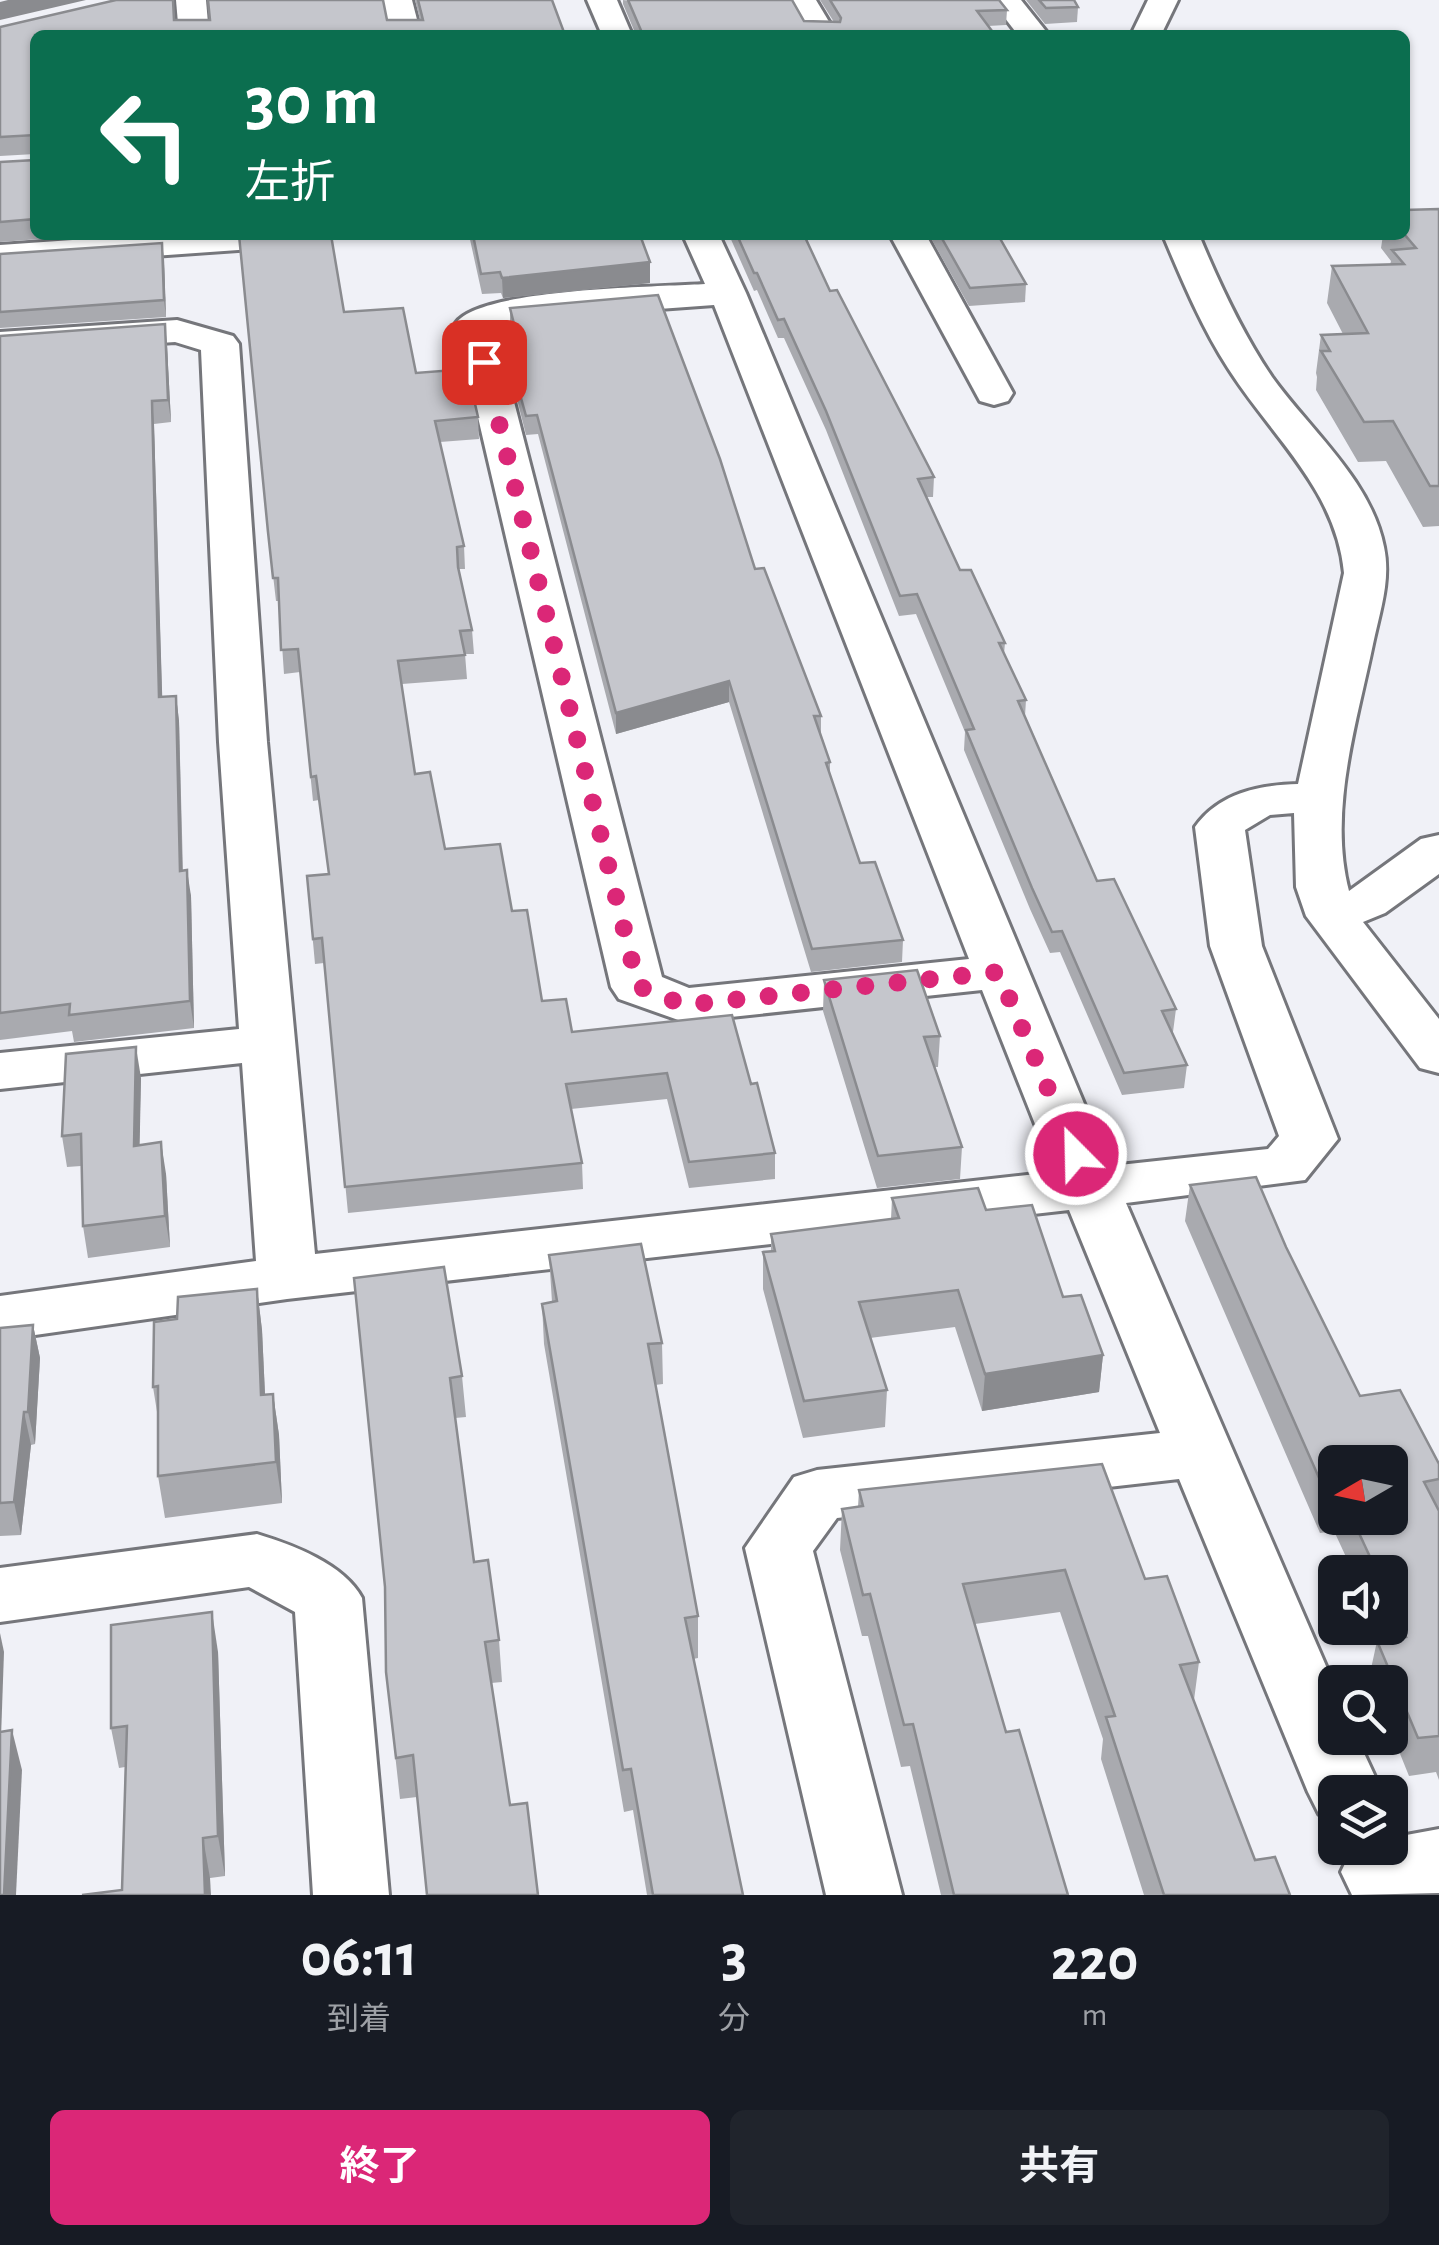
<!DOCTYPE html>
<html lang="ja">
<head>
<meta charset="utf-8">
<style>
  body { margin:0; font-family:"Alegreya Sans","Noto Sans JP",sans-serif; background:#20242c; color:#f1f3f6; height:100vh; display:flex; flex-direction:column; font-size:38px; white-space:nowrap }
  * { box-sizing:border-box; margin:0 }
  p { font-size:32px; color:#9ea1a6 }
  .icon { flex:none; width:55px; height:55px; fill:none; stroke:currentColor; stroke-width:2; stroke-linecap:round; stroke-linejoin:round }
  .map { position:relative; height:1895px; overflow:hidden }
  .sheet { display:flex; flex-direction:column; background:#171b24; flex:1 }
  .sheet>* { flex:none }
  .guide { position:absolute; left:30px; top:30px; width:1380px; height:210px; border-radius:15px; box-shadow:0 2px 8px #0004; background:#0b6e4f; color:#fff; overflow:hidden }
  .needle { width:65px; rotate:261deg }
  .controls { position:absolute; left:1318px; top:1445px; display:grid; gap:20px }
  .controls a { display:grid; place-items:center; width:90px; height:90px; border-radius:15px; background:#171b24; box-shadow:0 2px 8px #0004; font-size:50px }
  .pin { position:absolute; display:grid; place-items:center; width:85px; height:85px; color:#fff; margin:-42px; border-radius:20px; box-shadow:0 5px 15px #0006 }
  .me { position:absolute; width:110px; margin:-55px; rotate:337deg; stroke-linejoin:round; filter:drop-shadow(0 0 8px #0008) }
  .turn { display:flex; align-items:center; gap:35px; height:210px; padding:0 50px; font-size:45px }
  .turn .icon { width:130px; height:130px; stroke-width:2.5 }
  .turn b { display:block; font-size:70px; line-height:85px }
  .eta { display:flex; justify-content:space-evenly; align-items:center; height:170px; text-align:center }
  .eta b { font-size:60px; font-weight:700; line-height:70px }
  .action { display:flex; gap:20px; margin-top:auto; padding:20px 50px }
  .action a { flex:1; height:115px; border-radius:15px; background:#db2777; color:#fff; font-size:40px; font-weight:700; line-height:115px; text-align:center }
  .action a+a { background:#20242c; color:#f1f3f6 }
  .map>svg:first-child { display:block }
</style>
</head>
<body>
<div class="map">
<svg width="1439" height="1895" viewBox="0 0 1439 1895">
  <rect width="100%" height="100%" fill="#f0f1f7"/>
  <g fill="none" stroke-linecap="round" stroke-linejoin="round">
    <defs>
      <g id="street">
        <polygon points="176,0 206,0 209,35 179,35"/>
        <polygon points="382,0 412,0 421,35 391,35"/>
        <polygon points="587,0 617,0 632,35 602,35"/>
        <polygon points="786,0 816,0 837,35 807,35"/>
        <polygon points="991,0 1021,0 1049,35 1018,35"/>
        <polygon points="1148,0 1178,0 1161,35 1131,35"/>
        <polygon points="145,235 311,235 305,242 293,246 0,267 0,245"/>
        <path d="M683 235H719L746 293 1110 1166 1268 1149 1279 1136 1210 946 1195 827C1219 793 1259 785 1298 784L1344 573C1336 489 1271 436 1228 368 1201 326 1182 280 1163 235H1199C1219 283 1242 333 1272 377 1310 430 1371 480 1384 547 1391 580 1380 611 1373 644 1357 722 1328 811 1349 891L1421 839 1439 835V874L1385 913 1363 922 1439 1019V1073L1420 1068 1306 916 1296 887 1294 813 1270 815 1245 830 1262 946 1338 1139 1305 1180 1126 1203 1335 1687V1738H1357L1382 1792H1335V1819L1319 1814 1308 1792 1179 1479 837 1518 813 1551 902 1895H826L745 1548 794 1477 817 1470 1160 1433 1069 1210 287 1299 0 1340V1296L256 1261 242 1063 0 1089V1053L239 1029 219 742 201 350 175 342 0 354V332L177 320 233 336 239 344 267 742 315 1254 1054 1172 982 990 684 1022 619 999 611 987 456 323C481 288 659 287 705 284ZM714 305 969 959 689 988 662 977 495 328 521 319Z"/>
        <polygon points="890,235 926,235 1013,393 1008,401 994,405 980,401"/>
        <path d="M257 1534C293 1545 344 1564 362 1598L389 1895H313L295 1612 249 1587 0 1622V1568Z"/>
        <polygon points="1439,1829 1439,1893 1352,1895 1341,1872 1352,1849 1390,1848 1390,1838"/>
      </g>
    </defs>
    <use href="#street" stroke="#75767b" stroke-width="6"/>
    <use href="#street" fill="#fff" fill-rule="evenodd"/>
  </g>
  <g fill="#a9aaaf" fill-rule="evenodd">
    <polygon points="415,0 552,0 565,35 35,35 35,235 93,235 0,242 0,162 35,160 35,154 0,156 0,27 175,20 420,20"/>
    <polygon points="623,0 804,21 834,22 820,0 999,0 1007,10 1006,25 988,26 995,35 636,35 623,4"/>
    <polygon points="1026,0 1074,0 1078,7 1077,22 1045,24"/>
    <polygon points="1439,209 1439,526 1423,527 1386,461 1358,462 1316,390 1317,377 1316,373 1321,335 1343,334 1327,303 1332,266 1390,265 1391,261 1381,248 1383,235 1405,235"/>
    <polygon points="469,235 640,235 650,262 650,283 503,298 501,293 482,294"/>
    <polygon points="729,235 804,235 830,291 934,477 933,497 926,497 960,570 1005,643 1004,654 1026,700 1025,716 1097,881 1176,1009 1173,1032 1172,1032 1187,1065 1184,1088 1122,1095 1060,952 1050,953 1030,909 964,750 965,732 916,614 899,616 826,430 784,338 778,338 757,290 754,291"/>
    <polygon points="929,235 998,235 1026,284 1025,302 969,306"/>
    <polygon points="0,254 164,259 166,317 0,328"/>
    <polygon points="510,308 755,569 821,716 821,736 830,762 830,773 860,863 903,940 902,962 811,972 729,702 616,734 538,434 526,435 514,387 513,369 521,368 510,327"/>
    <polygon points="344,312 416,373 478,417 479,439 440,442 464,546 465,569 459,569 472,630 474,654 465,654 467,679 402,684 415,774 445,849 512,911 542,1001 572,1032 751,1084 775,1153 775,1179 689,1188 667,1099 571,1109 582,1163 583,1189 348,1213 324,963 315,964 307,876 329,874 319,800 313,801 300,672 284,674 279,601 276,601 268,532"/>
    <polygon points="0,336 167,346 171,422 154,424 162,697 176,696 179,721 183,870 191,896 194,1028 74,1042 72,1031 0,1040"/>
    <polygon points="824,980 940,1036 938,1067 935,1067 962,1147 960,1179 877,1188 823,1011"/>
    <polygon points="141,1078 139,1145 166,1174 170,1247 88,1258 83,1226 81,1166 67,1167 62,1136"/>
    <path d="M1190 1185 1286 1247 1360 1396 1439 1464V1780L1436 1772 1409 1776 1390 1729V1682H1371L1369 1678 1377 1641 1383 1640 1377 1628H1390V1572H1353L1334 1531 1320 1533 1185 1221ZM1335 1462 1390 1518H1335Z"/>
    <polygon points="892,1198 986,1210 1063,1297 1103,1355 1099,1392 982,1411 955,1327 870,1338 887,1390 885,1427 803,1438 763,1289 763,1252 771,1252 771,1234 891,1219"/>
    <polygon points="549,1255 662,1343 663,1384 655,1385 698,1616 698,1658 693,1659 743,1895 647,1895 633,1810 624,1812 544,1344 542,1304 552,1302"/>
    <polygon points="354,1278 462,1376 466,1417 455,1418 474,1562 499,1640 502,1682 491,1683 510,1805 538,1895 417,1797 400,1799 386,1672 385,1587"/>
    <polygon points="257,1289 262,1330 265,1395 273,1394 279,1435 282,1503 165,1518 158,1476 158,1418 153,1387 177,1319"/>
    <polygon points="33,1325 40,1358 35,1444 31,1445 21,1535 0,1536 0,1328"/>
    <polygon points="859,1490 1145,1579 1199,1662 1194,1700 1255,1860 1290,1895 1144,1895 1101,1759 1103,1739 1060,1612 975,1624 1006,1732 1068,1895 941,1895 910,1766 901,1767 868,1636 862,1636 840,1550 842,1509 858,1507"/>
    <polygon points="218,1652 225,1876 122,1890 125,1767 119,1768 111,1728"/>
  </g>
  <g fill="#8a8b8f">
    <polygon points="8,0 86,0 0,20 0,2"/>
    <polygon points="162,243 164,259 166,317 164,300"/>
    <polygon points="650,262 650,283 503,298 502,278"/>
    <polygon points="165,324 167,346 171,422 168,400"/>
    <polygon points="152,401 154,424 163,722 159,697"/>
    <polygon points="729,681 729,702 616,734 616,713"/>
    <polygon points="176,696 179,721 183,897 180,871"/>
    <polygon points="187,870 191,896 194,1028 190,1001"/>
    <polygon points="136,1047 141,1078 139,1177 134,1146"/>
    <polygon points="161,1142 166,1174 170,1247 165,1216"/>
    <polygon points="257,1289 262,1330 267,1437 261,1395"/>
    <polygon points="33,1325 40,1358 35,1444 28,1412"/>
    <polygon points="1103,1355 1099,1392 982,1411 985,1374"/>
    <polygon points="273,1394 279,1435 282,1503 276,1462"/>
    <polygon points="24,1412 31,1445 21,1535 14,1502"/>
    <polygon points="212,1612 218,1652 225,1876 218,1836"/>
    <polygon points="0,1633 4,1652 0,1766"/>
    <polygon points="12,1730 22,1770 16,1895 4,1895"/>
    <polygon points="203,1838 210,1878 211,1895 205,1895"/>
  </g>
  <g fill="#c5c6cc" stroke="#8a8b8f" stroke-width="2.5">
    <polygon points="116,0 173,0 174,20 210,20 208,0 383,0 387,20 423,20 418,0 552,0 565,35 35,35 35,219 0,222 0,162 35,160 35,135 0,137 0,27"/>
    <polygon points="628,0 792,0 804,21 840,22 841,18 830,0 999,0 1007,10 977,11 995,35 643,35"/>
    <polygon points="1039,0 1074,0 1078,7 1046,8"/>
    <polygon points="1439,209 1439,486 1430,486 1393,421 1364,422 1321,351 1330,351 1321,335 1368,333 1332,266 1404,264 1392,250 1416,248 1405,235 1405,210"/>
    <polygon points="239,235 331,235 344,312 403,308 416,373 467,369 478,417 435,421 464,546 457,547 458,567 472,630 460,631 465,655 398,661 415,774 430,772 445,849 500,844 512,911 527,910 542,1001 566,999 572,1032 732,1015 751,1084 757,1083 775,1153 689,1162 667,1073 566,1084 582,1163 345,1187 322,938 313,939 307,876 329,874 316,776 311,777 298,649 281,650 278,578 273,578 268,532"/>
    <polygon points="473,235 640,235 650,262 502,278 500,272 481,274"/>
    <polygon points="737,235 804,235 830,291 837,290 934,477 918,479 960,570 971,570 1005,643 999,643 1026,700 1018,701 1097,881 1114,879 1176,1009 1162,1011 1187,1065 1124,1073 1062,931 1052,932 1032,888 966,730 974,729 917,594 900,596 826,411 784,319 778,320 757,273 754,273"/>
    <polygon points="940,235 998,235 1026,284 970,288"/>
    <polygon points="162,243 164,300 0,312 0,254"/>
    <polygon points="658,295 720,459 755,569 764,568 821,716 814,716 830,762 826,763 860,863 875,862 903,940 812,949 729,681 616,713 537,415 526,416 513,369 525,368 510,308"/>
    <polygon points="165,324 168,400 152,401 159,697 176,696 180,871 187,870 190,1001 69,1015 70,1004 0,1013 0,336"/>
    <polygon points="917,970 940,1036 924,1037 962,1147 878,1156 824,980"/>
    <polygon points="136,1047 134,1146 161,1142 165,1216 83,1226 81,1134 62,1136 66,1054"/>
    <polygon points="1256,1177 1286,1247 1360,1396 1400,1390 1439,1464 1439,1479 1424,1482 1439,1511 1439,1736 1418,1738 1377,1641 1406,1637 1390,1601 1390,1572 1377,1572 1352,1518 1390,1518 1390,1462 1335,1462 1335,1495 1327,1496 1190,1185"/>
    <polygon points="978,1188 986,1210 1032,1205 1063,1297 1081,1295 1103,1355 985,1374 958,1290 859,1302 887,1390 804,1401 763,1252 775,1251 771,1234 899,1218 892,1198"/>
    <polygon points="641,1244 662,1343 648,1344 698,1616 685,1618 743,1895 653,1895 631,1769 623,1770 542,1304 557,1301 549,1255"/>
    <polygon points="444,1267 462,1376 450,1378 474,1562 488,1560 499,1640 485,1642 510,1805 527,1803 538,1895 427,1895 413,1755 396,1758 386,1672 385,1587 354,1278"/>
    <polygon points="257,1289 261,1395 273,1394 276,1462 158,1476 158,1386 153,1387 154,1322 177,1319 178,1297"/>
    <polygon points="33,1325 28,1412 24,1412 14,1502 0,1503 0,1328"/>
    <polygon points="1102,1464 1145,1579 1167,1576 1199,1662 1180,1665 1255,1860 1275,1857 1290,1895 1164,1895 1106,1717 1115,1716 1065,1570 963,1584 1006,1732 1019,1730 1068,1895 954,1895 913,1724 904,1725 870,1594 863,1595 842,1509 863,1506 859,1490"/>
    <polygon points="212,1612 218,1836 203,1838 205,1895 82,1895 122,1890 127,1726 111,1728 111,1625"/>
    <polygon points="12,1730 4,1895 0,1895 0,1732"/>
  </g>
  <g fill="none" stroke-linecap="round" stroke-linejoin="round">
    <polyline stroke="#db2777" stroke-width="18" stroke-dasharray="0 32.4" points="484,362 638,986 684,1005 998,972 1076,1154"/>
  </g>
</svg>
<div class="controls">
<a><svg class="needle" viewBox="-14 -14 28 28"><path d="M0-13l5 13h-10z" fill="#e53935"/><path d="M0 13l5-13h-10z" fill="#9ea1a6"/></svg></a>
<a><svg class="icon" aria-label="sound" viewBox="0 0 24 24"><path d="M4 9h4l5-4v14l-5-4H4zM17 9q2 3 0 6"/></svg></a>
<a><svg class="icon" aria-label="search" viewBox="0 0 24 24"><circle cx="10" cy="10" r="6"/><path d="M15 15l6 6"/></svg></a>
<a><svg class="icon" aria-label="layers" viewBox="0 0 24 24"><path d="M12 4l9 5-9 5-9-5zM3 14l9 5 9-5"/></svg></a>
</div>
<div class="pin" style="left:484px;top:362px;background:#d93025"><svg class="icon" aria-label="arrive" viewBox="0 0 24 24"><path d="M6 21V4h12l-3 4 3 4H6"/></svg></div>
<svg class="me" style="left:1076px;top:1154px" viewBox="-20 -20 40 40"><circle r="17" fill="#db2777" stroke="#fff" stroke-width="3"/><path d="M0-11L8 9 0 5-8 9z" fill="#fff"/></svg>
<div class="guide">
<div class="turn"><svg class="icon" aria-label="left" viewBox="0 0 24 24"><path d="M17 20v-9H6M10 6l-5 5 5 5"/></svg><div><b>30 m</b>左折</div></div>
</div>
</div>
<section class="sheet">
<div class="eta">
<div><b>06:11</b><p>到着</p></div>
<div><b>3</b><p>分</p></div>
<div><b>220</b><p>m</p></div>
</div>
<div class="action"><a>終了</a><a>共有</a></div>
</section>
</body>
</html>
